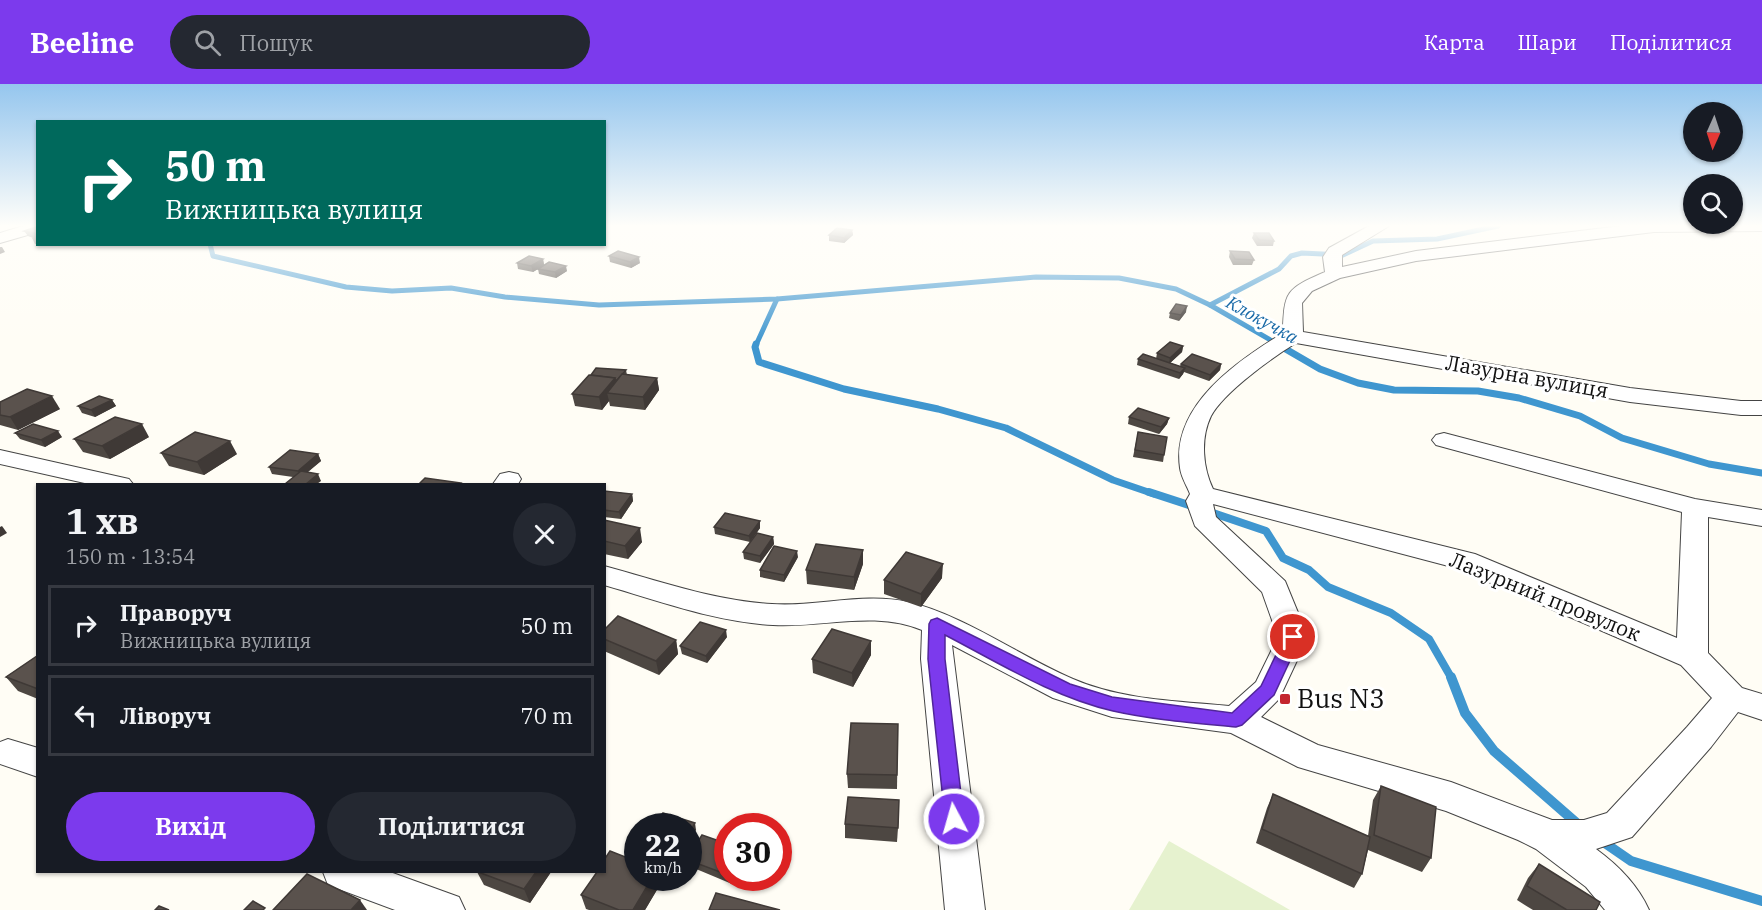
<!DOCTYPE html>
<html lang="uk">
<head>
<meta charset="utf-8">
<style>
  body { margin:0; font-family:"IBM Plex Serif",serif; background:#242831; color:#f1f3f6; height:100vh; display:flex; flex-direction:column; font-size:22px; white-space:nowrap }
  * { box-sizing:border-box; margin:0 }
  p { font-size:20px; color:#9ea1a6 }
  .icon { flex:none; width:33px; height:33px; fill:none; stroke:currentColor; stroke-width:2; stroke-linecap:round; stroke-linejoin:round }
  .map { position:relative; flex:1; overflow:hidden }
  .panel { position:absolute; left:36px; top:399px; width:570px; height:390px; display:flex; flex-direction:column; background:#171b24; border-radius:0px; box-shadow:0 2px 4px #0004 }
  .panel>* { flex:none }
  .banner { position:absolute; left:36px; top:36px; width:570px; height:126px; border-radius:0px; box-shadow:0 2px 4px #0004; background:#00695c; color:#fff; overflow:hidden }
  .needle { width:39px; rotate:183deg }
  .tools { position:absolute; left:1683px; top:18px; display:grid; gap:12px }
  .tools a { display:grid; place-items:center; width:60px; height:60px; border-radius:50%; background:#171b24; box-shadow:0 2px 4px #0004; font-size:30px }
  .speed { position:absolute; left:624px; top:729px; display:flex; gap:12px; font-size:30px; font-weight:700; text-align:center }
  .speed>* { display:grid; place-content:center; width:78px; height:78px; border-radius:50%; background:#171b24; box-shadow:0 2px 4px #0004; line-height:1 }
  .speed small { font-size:15px; font-weight:400 }
  .speed .limit { border:9px solid #d22; background:#fff; color:#111 }
  .pin { position:absolute; display:grid; place-items:center; width:51px; height:51px; color:#fff; margin:-26px; border:3px solid #fff; border-radius:50%; box-shadow:0 2px 6px #0007 }
  .me { position:absolute; width:66px; margin:-33px; rotate:354deg; stroke-linejoin:round; filter:drop-shadow(0 0 4px #0008) }
  .turn { display:flex; align-items:center; gap:21px; height:126px; padding:0 30px; font-size:27px }
  .turn .icon { width:78px; height:78px; stroke-width:2.5 }
  .turn b { display:block; font-size:42px; line-height:51px }
  .round { display:grid; place-items:center; flex:none; width:63px; height:63px; border-radius:32px; background:#242831 }
  .headline { display:flex; align-items:center; justify-content:space-between; height:102px; padding:0 30px }
  h1 { font-size:36px; font-weight:700; line-height:45px }
  .primary-button { display:flex; gap:12px; margin-top:auto; padding:12px 30px }
  .primary-button a { flex:1; height:69px; border-radius:36px; background:#7c3aed; color:#fff; font-size:24px; font-weight:700; line-height:69px; text-align:center }
  .primary-button a+a { background:#242831; color:#f1f3f6 }
  ul { padding:0; list-style:none }
  li { display:flex; align-items:center; gap:18px; height:81px; margin:0 12px 9px; padding:0 18px; border:3px solid #363941; border-radius:0px }
  li div { flex:1 }
  li b { display:block; font-size:22px }
  li em { font-style:normal }
  header { display:flex; align-items:center; gap:36px; box-sizing:border-box; height:84px; padding:0 30px; background:#7c3aed; color:#fff }
  header strong { font-size:28px }
  nav { display:flex; gap:33px; margin-inline-start:auto; font-size:21px }
  .search { width:420px; height:54px; background:#242831; display:flex; align-items:center; gap:15px; box-sizing:border-box; padding:0 21px; border-radius:33px; color:#9ea1a6; font-size:22px }
  .map>svg:first-child { display:block }
</style>
</head>
<body>
<header>
<strong>Beeline</strong>
<div class="search"><svg class="icon" aria-label="search" viewBox="0 0 24 24"><circle cx="10" cy="10" r="6"/><path d="M15 15l6 6"/></svg>Пошук</div>
<nav><a>Карта</a><a>Шари</a><a>Поділитися</a></nav>
</header>
<div class="map">
<svg width="1762" height="826" viewBox="0 0 1762 826">
  <rect width="100%" height="100%" fill="#fffdf5"/>
  <polygon fill="#e6f2cf" points="1169,757 1290,826 1129,826"/>
  <g fill="none" stroke-linecap="round" stroke-linejoin="round">
    <g stroke="#3f96cf" stroke-width="5">
      <polyline points="210,160 213,172 346,203 392,207 451,204 505,213 599,221 777,215 1036,193 1119,194 1176,205 1210,221 1279,261"/>
      <polyline points="1210,221 1279,185 1291,172 1302,169 1343,171 1373,157 1437,155 1498,142"/>
      <polyline points="756,261 777,215"/>
    </g>
    <g stroke="#3f96cf" stroke-width="7">
      <polyline points="756,260 755,263 759,278 844,305 938,325 1006,344 1113,396 1154,410"/>
      <polyline points="1277,260 1320,285 1358,299 1394,306 1478,307 1519,314 1580,332 1622,354 1709,380 1762,389"/>
    </g>
    <g stroke="#3f96cf" stroke-width="8">
      <polyline points="1149,408 1195,423"/>
      <polyline points="1207,427 1266,447 1283,474 1309,486 1328,503 1391,529 1429,555 1452,595"/>
    </g>
    <g stroke="#3f96cf" stroke-width="10">
      <polyline points="1451,593 1465,629 1494,667 1580,742"/>
      <polyline points="1599,755 1631,777 1762,817"/>
    </g>
    <defs>
      <g id="minor">
        <polygon points="23,142 38,142 38,148 0,159 0,149"/>
        <path d="M1369 142H1389L1342 171V183L1416 167 1621 142H1762V147L1654 148 1416 177 1340 194 1312 207 1302 219 1303 248 1630 304 1741 317H1762V331H1741L1630 318 1296 259C1273 273 1224 308 1211 332 1200 355 1203 384 1213 405L1475 470 1677 554 1682 428 1436 361 1432 356 1436 351 1444 349 1695 415 1762 426V442L1708 433V569L1742 604 1762 610V636L1738 628 1711 663 1632 753 1596 765C1618 781 1638 801 1649 826H1605L1586 803 1536 765 1518 756 1446 727 1298 683 1231 649 1112 633 1053 614 952 561 985 826H945L921 575 922 546C874 526 823 544 773 541 715 538 660 517 604 501V482C660 497 715 517 772 520 817 523 864 508 908 518 962 530 1021 573 1073 595 1121 616 1178 617 1229 622L1256 598 1278 553 1262 508 1195 442 1186 417 1190 410C1187 402 1181 393 1180 384 1171 322 1237 277 1283 249 1284 207 1286 205 1325 188L1323 173 1329 164ZM1213 420 1456 484 1681 581 1712 614 1687 643 1607 729 1584 736H1552L1451 698 1318 661 1261 633 1279 615 1308 553 1285 497 1216 433Z"/>
        <polygon points="0,366 129,395 133,400 89,400 0,380"/>
        <polygon points="509,388 518,390 521,395 518,400 493,400 500,390"/>
        <polygon points="8,655 38,664 38,693 0,680 0,658"/>
        <polygon points="323,788 390,788 459,813 465,826 395,826 328,801"/>
      </g>
    </defs>
    <use href="#minor" stroke="#444" stroke-width="2"/>
    <use href="#minor" fill="#fff" fill-rule="evenodd"/>
  </g>
  <g fill="#4d4742">
    <polygon points="38,142 38,160 35,160 32,154 33,154 28,152 24,147"/>
    <polygon points="852,146 853,151 844,159 829,157 829,151"/>
    <polygon points="1254,149 1274,157 1273,162 1257,162 1252,154"/>
    <polygon points="1230,167 1254,176 1252,181 1233,181 1229,173"/>
    <polygon points="609,172 640,179 631,184 610,178"/>
    <polygon points="543,175 544,181 567,187 556,194 539,190 538,185 533,188 518,185 517,179"/>
    <polygon points="1186,228 1179,237 1169,234 1170,229"/>
    <polygon points="1183,262 1182,268 1170,279 1180,282 1181,280 1221,280 1220,286 1209,297 1184,288 1183,290 1179,295 1137,281 1138,275 1156,275 1157,269"/>
    <polygon points="626,286 627,291 657,294 659,306 645,326 610,322 609,317 602,326 575,322 572,310"/>
    <polygon points="112,316 116,322 95,333 82,329 78,322"/>
    <polygon points="0,318 60,325 18,346 0,341"/>
    <polygon points="1129,333 1169,334 1167,340 1159,350 1128,340"/>
    <polygon points="1138,348 1164,371 1163,378 1133,373"/>
    <polygon points="15,349 62,353 45,363 20,355"/>
    <polygon points="149,353 110,375 83,368 74,355"/>
    <polygon points="161,369 237,370 204,391 169,382"/>
    <polygon points="318,370 321,377 307,388 321,397 272,390 269,383"/>
    <polygon points="604,407 632,410 633,417 621,435 604,433"/>
    <polygon points="604,436 642,458 628,475 604,470"/>
    <polygon points="714,443 760,444 750,458 715,450"/>
    <polygon points="773,453 774,460 760,479 744,475 743,468"/>
    <polygon points="863,466 863,480 854,506 807,500 806,486"/>
    <polygon points="798,473 784,498 760,493 760,486"/>
    <polygon points="942,494 921,523 884,510 884,496"/>
    <polygon points="604,546 676,556 678,570 659,591 604,567"/>
    <polygon points="727,553 707,579 682,570 680,562"/>
    <polygon points="871,571 853,603 813,589 812,575"/>
    <polygon points="38,572 38,615 18,607 6,593"/>
    <polygon points="898,640 897,705 848,704 847,690"/>
    <polygon points="1381,702 1431,774 1422,788 1368,766 1362,790 1354,804 1256,759 1267,724 1273,710 1368,752 1373,716"/>
    <polygon points="899,730 897,758 845,754 845,740"/>
    <polygon points="728,760 728,794 735,794 732,800 689,782 688,773"/>
    <polygon points="1539,780 1596,826 1533,826 1517,816 1528,794"/>
    <polygon points="477,788 551,788 530,819 484,801"/>
    <polygon points="661,799 645,826 589,826 586,825 581,811"/>
  </g>
  <g fill="#3f3936">
    <polygon points="852,146 853,151 844,159 844,154"/>
    <polygon points="0,163 2,163 5,168 0,170"/>
    <polygon points="639,173 640,179 631,184 630,178"/>
    <polygon points="543,175 544,181 533,188 531,182"/>
    <polygon points="566,182 567,187 556,194 555,188"/>
    <polygon points="1187,222 1186,228 1179,237 1181,231"/>
    <polygon points="1183,262 1182,268 1169,280 1170,274"/>
    <polygon points="1221,280 1220,286 1209,297 1210,291"/>
    <polygon points="1185,284 1183,290 1179,295 1180,289"/>
    <polygon points="615,294 617,307 607,309 609,317 602,326 599,313"/>
    <polygon points="657,294 659,306 645,326 643,313"/>
    <polygon points="52,312 60,325 18,346 10,333"/>
    <polygon points="112,316 116,322 95,333 91,326"/>
    <polygon points="1169,334 1167,340 1159,350 1161,343"/>
    <polygon points="142,340 149,353 110,375 102,362"/>
    <polygon points="58,347 62,353 45,363 41,356"/>
    <polygon points="230,357 237,370 204,391 197,378"/>
    <polygon points="318,370 321,377 301,394 298,387"/>
    <polygon points="318,390 321,397 317,400 306,400"/>
    <polygon points="632,410 633,417 621,435 619,428"/>
    <polygon points="760,437 760,444 750,458 749,452"/>
    <polygon points="2,442 7,449 0,453 0,443"/>
    <polygon points="640,444 642,458 628,475 625,462"/>
    <polygon points="773,453 774,460 760,479 760,472"/>
    <polygon points="863,466 863,480 854,506 854,493"/>
    <polygon points="797,467 798,473 784,498 784,491"/>
    <polygon points="943,480 942,494 921,523 921,510"/>
    <polygon points="726,546 727,553 707,579 706,572"/>
    <polygon points="676,556 678,570 659,591 656,577"/>
    <polygon points="871,557 871,571 853,603 852,589"/>
    <polygon points="695,739 696,746 688,761 688,751"/>
    <polygon points="536,788 551,788 530,819 524,805"/>
    <polygon points="652,794 660,794 661,799 645,826 633,826"/>
    <polygon points="731,794 735,794 732,800"/>
    <polygon points="360,816 367,826 351,826"/>
  </g>
  <g fill="#5a524d" stroke="#3f3936" stroke-width="1.5">
    <polygon points="38,142 38,150 24,147"/>
    <polygon points="837,144 852,146 844,154 829,151"/>
    <polygon points="1254,149 1269,149 1274,157 1259,156"/>
    <polygon points="618,167 639,173 630,178 609,172"/>
    <polygon points="1230,167 1249,168 1254,176 1235,175"/>
    <polygon points="529,172 543,175 531,182 517,179"/>
    <polygon points="549,178 566,182 555,188 538,185"/>
    <polygon points="1176,220 1187,222 1181,231 1170,229"/>
    <polygon points="1170,258 1183,262 1170,274 1157,269"/>
    <polygon points="1143,270 1185,284 1180,289 1138,275"/>
    <polygon points="1192,270 1221,280 1210,291 1181,280"/>
    <polygon points="596,284 626,286 617,296 615,296 615,294 591,291"/>
    <polygon points="622,290 657,294 643,313 607,309"/>
    <polygon points="589,291 615,294 599,313 572,310"/>
    <polygon points="27,305 52,312 10,333 0,331 0,318"/>
    <polygon points="99,312 112,316 91,326 78,322"/>
    <polygon points="1138,324 1169,334 1161,343 1129,333"/>
    <polygon points="115,333 142,340 102,362 74,355"/>
    <polygon points="33,340 58,347 41,356 15,349"/>
    <polygon points="195,348 230,357 197,378 161,369"/>
    <polygon points="1138,348 1167,353 1164,371 1135,366"/>
    <polygon points="290,366 318,370 298,387 269,383"/>
    <polygon points="301,387 318,390 306,400 285,400"/>
    <polygon points="425,394 461,399 460,400 419,400"/>
    <polygon points="604,407 632,410 619,428 604,426"/>
    <polygon points="725,429 760,437 749,452 714,443"/>
    <polygon points="604,436 640,444 625,462 604,457"/>
    <polygon points="757,449 773,453 760,472 743,468"/>
    <polygon points="816,460 863,466 854,493 806,486"/>
    <polygon points="774,462 797,467 784,491 760,486"/>
    <polygon points="906,468 943,480 921,510 884,496"/>
    <polygon points="618,532 676,556 656,577 604,555 604,546"/>
    <polygon points="700,538 726,546 706,572 680,562"/>
    <polygon points="832,545 871,557 852,589 812,575"/>
    <polygon points="38,572 38,605 6,593 37,572"/>
    <polygon points="851,639 898,640 897,691 847,690"/>
    <polygon points="1381,702 1436,723 1431,774 1374,751"/>
    <polygon points="1273,710 1370,753 1362,790 1262,745"/>
    <polygon points="848,713 899,716 898,744 845,740"/>
    <polygon points="663,729 695,739 688,751 688,742 655,742"/>
    <polygon points="702,751 728,760 728,791 688,776 688,773"/>
    <polygon points="610,767 638,778 638,794 652,794 633,826 619,826 581,811 597,788 604,788 604,776"/>
    <polygon points="1539,780 1600,818 1596,826 1567,826 1527,802"/>
    <polygon points="478,788 536,788 524,805"/>
    <polygon points="307,790 360,816 351,826 273,826"/>
    <polygon points="716,809 780,826 709,826"/>
    <polygon points="253,817 265,824 263,826 244,826"/>
    <polygon points="159,822 169,826 155,826"/>
  </g>
  <linearGradient id="sky" x2="0" y2="1"><stop stop-color="#95c6ee"/><stop offset="0.55" stop-color="#fffefa"/><stop offset="1" stop-color="#fffefa" stop-opacity="0"/></linearGradient>
  <rect width="1762" height="258" fill="url(#sky)"/>
  <path fill="#7c3aed" stroke="#51269a" stroke-width="1.5" d="M937 534 1070 600 1112 613 1232 629 1261 602 1287 548H1298L1301 553 1274 611 1242 641 1236 643C1195 639 1153 636 1113 627 1053 613 999 579 945 551V575L964 735 961 741 954 743 948 741 945 735 928 575 929 540 931 536Z"/>
  <rect fill="#c4262e" stroke="#fff" stroke-width="2" x="1279" y="609" width="12" height="12" rx="3"/>
  <g text-anchor="middle" stroke-width="6" stroke-linejoin="round" paint-order="stroke">
    <g font-size="18" font-style="italic" fill="#1768a6" stroke="#fff">
      <text transform="translate(1262 236) rotate(29)" y="6">Клокучка</text>
    </g>
    <g font-size="21" fill="#111" stroke="#fff">
      <text transform="translate(1527 293) rotate(10)" y="7">Лазурна вулиця</text>
      <text transform="translate(1545 513) rotate(22)" y="7">Лазурний провулок</text>
    </g>
    <g font-size="26" fill="#111" stroke="#fff" text-anchor="start">
      <text x="1297" y="624">Bus N3</text>
    </g>
  </g>
</svg>
<div class="tools">
<a><svg class="needle" viewBox="-14 -14 28 28"><path d="M0-13l5 13h-10z" fill="#e53935"/><path d="M0 13l5-13h-10z" fill="#9ea1a6"/></svg></a>
<a><svg class="icon" aria-label="search" viewBox="0 0 24 24"><circle cx="10" cy="10" r="6"/><path d="M15 15l6 6"/></svg></a>
</div>
<div class="speed"><div>22<small>km/h</small></div><div class="limit">30</div></div>
<div class="pin" style="left:1293px;top:553px;background:#d93025"><svg class="icon" aria-label="arrive" viewBox="0 0 24 24"><path d="M6 21V4h12l-3 4 3 4H6"/></svg></div>
<svg class="me" style="left:954px;top:735px" viewBox="-20 -20 40 40"><circle r="17" fill="#7c3aed" stroke="#fff" stroke-width="3"/><path d="M0-11L8 9 0 5-8 9z" fill="#fff"/></svg>
<div class="banner">
<div class="turn"><svg class="icon" aria-label="right" viewBox="0 0 24 24"><path d="M7 20v-9h11M14 6l5 5-5 5"/></svg><div><b>50 m</b>Вижницька вулиця</div></div>
</div>
<section class="panel">
<div class="headline"><div><h1>1 хв</h1><p>150 m · 13:54</p></div><a class="round"><svg class="icon" aria-label="close" viewBox="0 0 24 24"><path d="M6 6l12 12M18 6L6 18"/></svg></a></div>
<ul>
<li><svg class="icon" aria-label="right" viewBox="0 0 24 24"><path d="M7 20v-9h11M14 6l5 5-5 5"/></svg><div><b>Праворуч</b><p>Вижницька вулиця</p></div><em>50 m</em></li>
<li><svg class="icon" aria-label="left" viewBox="0 0 24 24"><path d="M17 20v-9H6M10 6l-5 5 5 5"/></svg><div><b>Ліворуч</b></div><em>70 m</em></li>
</ul>
<div class="primary-button"><a>Вихід</a><a>Поділитися</a></div>
</section>
</div>
</body>
</html>
